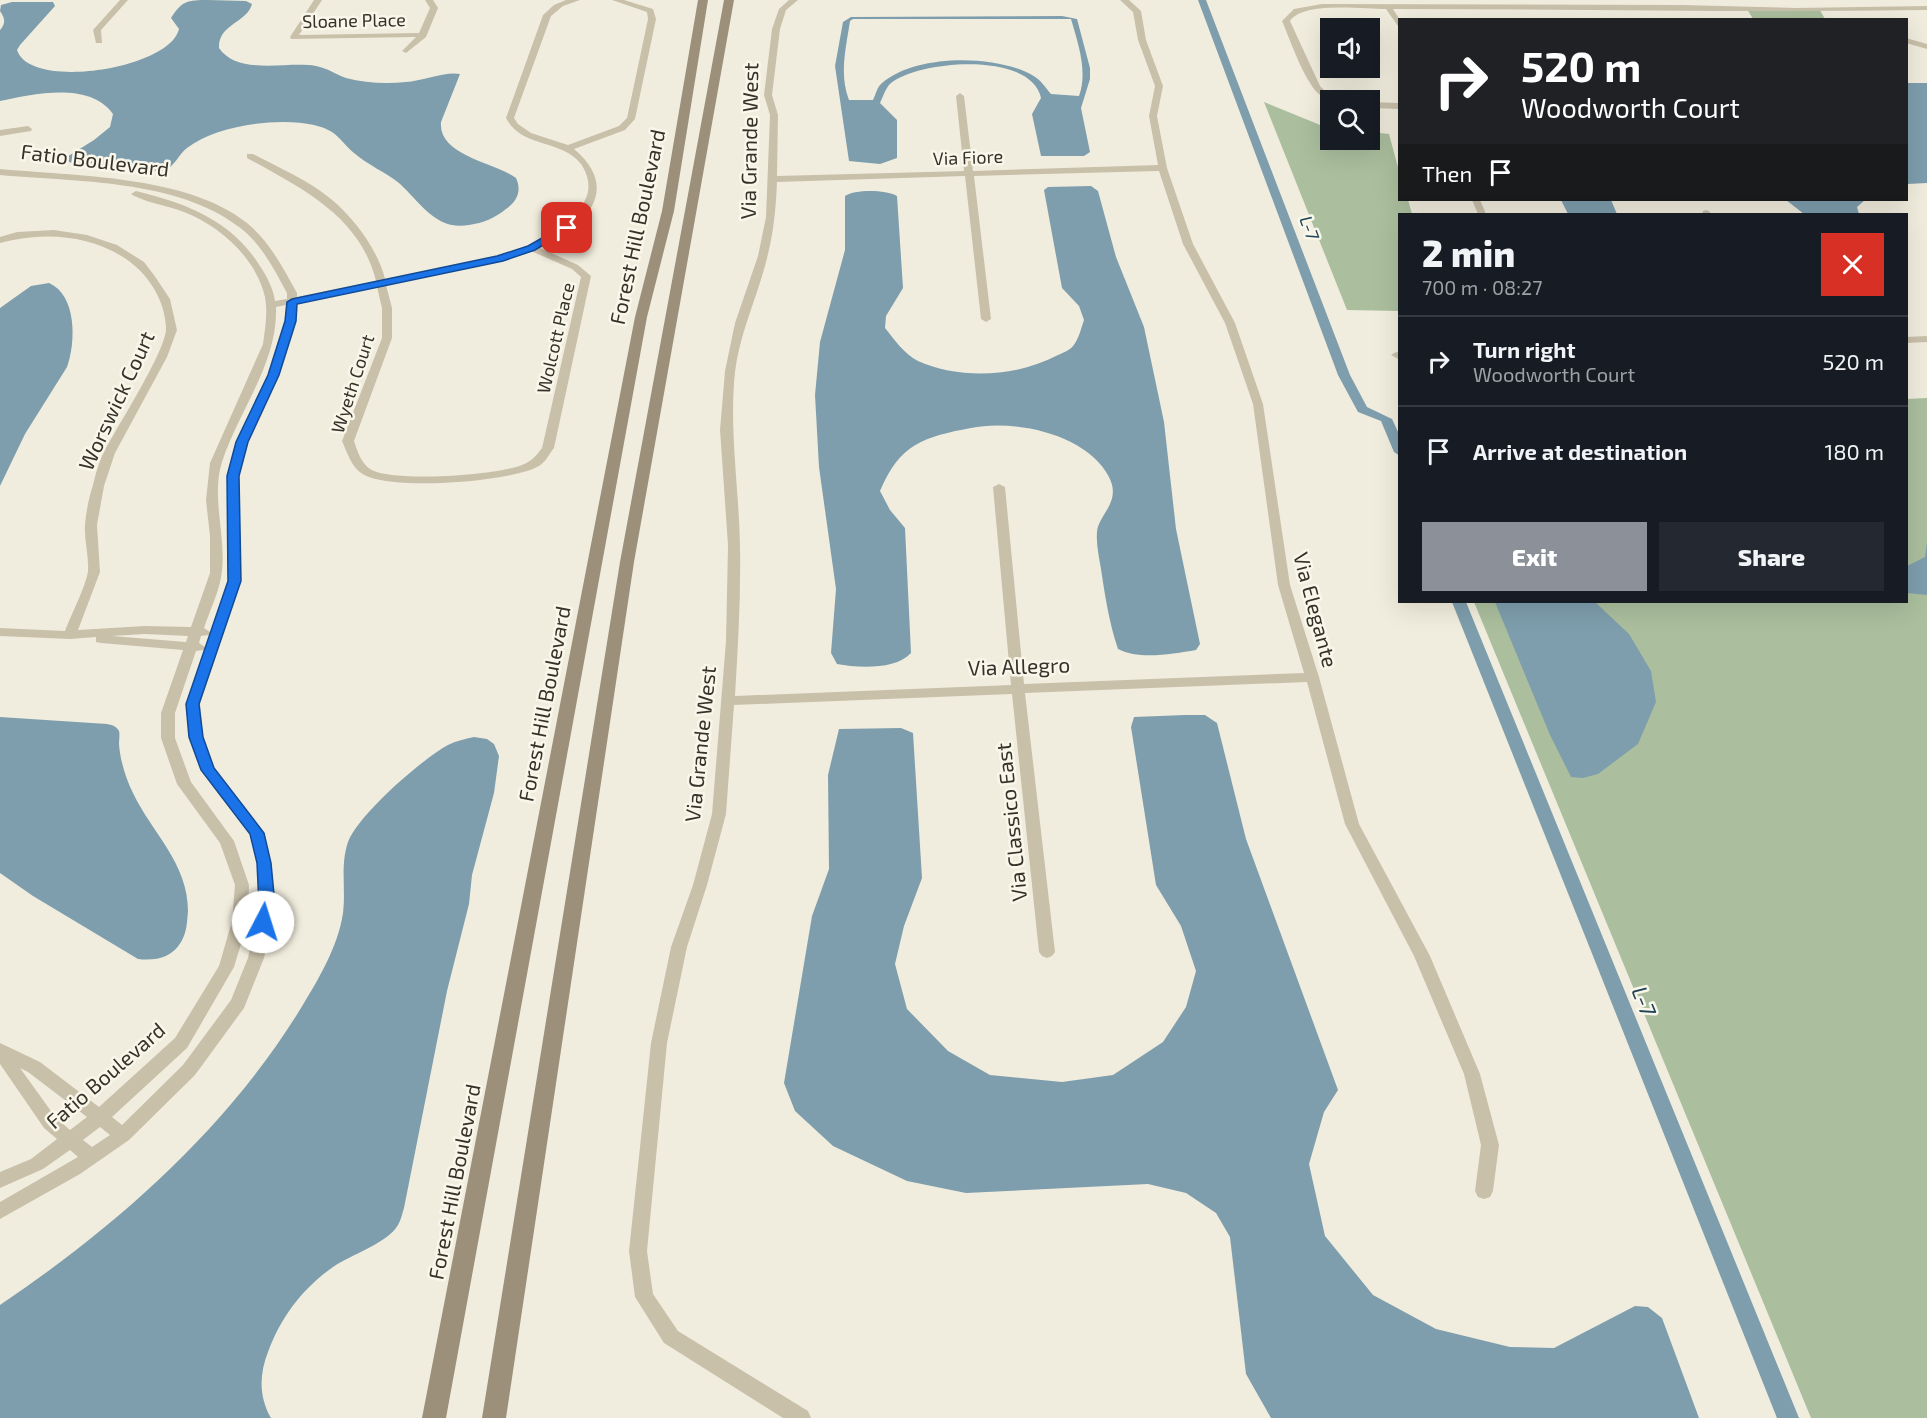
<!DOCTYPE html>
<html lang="en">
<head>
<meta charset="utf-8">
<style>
  body { margin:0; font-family:"Exo 2",sans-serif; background:#242831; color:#f1f3f6; height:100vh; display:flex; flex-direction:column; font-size:22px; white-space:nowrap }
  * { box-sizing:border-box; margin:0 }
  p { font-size:20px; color:#9ea1a6 }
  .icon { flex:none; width:33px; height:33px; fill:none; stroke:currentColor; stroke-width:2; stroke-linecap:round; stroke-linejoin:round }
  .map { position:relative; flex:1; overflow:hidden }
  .panel { position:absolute; left:1398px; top:213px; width:510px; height:390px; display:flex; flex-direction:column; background:#171b24; border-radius:0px; box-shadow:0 6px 24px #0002 }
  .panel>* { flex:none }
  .banner { position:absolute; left:1398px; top:18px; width:510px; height:183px; border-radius:0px; box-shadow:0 6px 24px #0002; background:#202124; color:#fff; overflow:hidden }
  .tools { position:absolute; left:1320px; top:18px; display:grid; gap:12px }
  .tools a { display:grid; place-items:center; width:60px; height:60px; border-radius:0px; background:#171b24; box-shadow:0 6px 24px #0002; font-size:30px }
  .pin { position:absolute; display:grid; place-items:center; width:51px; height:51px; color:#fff; margin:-26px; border-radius:12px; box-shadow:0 3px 9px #0006 }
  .me { position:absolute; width:66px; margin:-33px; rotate:5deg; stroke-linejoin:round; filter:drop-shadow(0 0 4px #0008) }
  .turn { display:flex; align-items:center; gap:21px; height:126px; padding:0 24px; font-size:27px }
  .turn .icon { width:78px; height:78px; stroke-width:2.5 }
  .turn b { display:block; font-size:42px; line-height:51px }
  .then { display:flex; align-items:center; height:57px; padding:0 24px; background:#0003; gap:12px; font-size:22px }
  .round { display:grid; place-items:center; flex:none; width:63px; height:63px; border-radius:0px; background:#242831 }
  .overview { display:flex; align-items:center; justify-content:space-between; height:102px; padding:0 24px }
  h1 { font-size:36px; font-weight:800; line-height:45px }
  .primary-button { display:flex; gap:12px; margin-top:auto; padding:12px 24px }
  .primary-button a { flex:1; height:69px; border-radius:0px; background:#8c9099; color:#fff; font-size:24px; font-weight:800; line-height:69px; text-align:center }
  .primary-button a+a { background:#242831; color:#f1f3f6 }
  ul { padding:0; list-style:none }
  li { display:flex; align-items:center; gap:18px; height:90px; padding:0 24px; border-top:2px solid #363941 }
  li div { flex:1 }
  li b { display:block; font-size:22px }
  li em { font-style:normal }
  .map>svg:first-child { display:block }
</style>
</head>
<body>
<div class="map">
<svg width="1927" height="1418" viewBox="0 0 1927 1418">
  <rect width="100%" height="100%" fill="#f1edde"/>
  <g fill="#abbf9e">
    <polygon points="1747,9 1820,10 1825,19 1753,19"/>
    <polygon points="1264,102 1330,129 1330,140 1370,140 1370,132 1389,134 1399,171 1400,200 1408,200 1412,214 1400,214 1399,311 1347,310"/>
    <polygon points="1927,398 1927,1418 1811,1418 1474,602 1906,602 1907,399"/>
  </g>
  <g fill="#7e9ead" fill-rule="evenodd">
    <path d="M208 0 246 1 252 4C247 23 218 24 219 48 238 76 287 61 316 66 327 68 335 74 346 78 365 83 386 84 406 82 422 81 446 71 460 74L441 122C438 156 494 162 516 178 522 191 517 201 506 209 495 218 483 223 469 225 436 231 421 203 399 183 385 172 368 165 354 153 338 139 338 131 314 125 278 117 217 125 187 148 179 154 174 167 165 170 152 175 76 166 62 160L94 140 110 127 113 114C90 81 33 94 0 101V30C6 23 5 18 0 11L1 5 12 2H53L55 6 20 45 17 50C30 91 170 69 179 29L171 18C182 1 187 0 208 0Z"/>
    <path d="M851 17 1062 16 1077 19 1090 68V79L1081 108 1090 152 1084 156H1041L1032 114 1041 98C1031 51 920 60 891 83 886 87 883 97 880 103L897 120V158L880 164 849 161 835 66 843 22ZM853 19H1071C1078 43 1088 72 1079 96L1051 94C1045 87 1041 80 1032 75 995 54 915 54 882 83 877 87 876 94 873 100H849C839 74 846 48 850 21Z"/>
    <polygon points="1907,83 1927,83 1927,183 1907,184"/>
    <path d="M1091 186 1098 191 1116 257 1144 327 1164 422 1176 529 1200 644 1196 650C1172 654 1139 660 1118 649 1109 622 1105 596 1101 569 1099 557 1096 544 1097 532 1098 515 1122 502 1109 477 1087 434 1014 419 971 428 923 437 900 444 880 491L890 510 905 528 911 653C896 670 858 668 837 664L831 653 836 589 819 467 815 395 820 342 845 250V196C856 189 886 190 897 196L903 288 886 316 885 328C894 339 905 355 918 361 961 380 1016 377 1058 355 1063 353 1070 350 1073 346 1079 339 1081 328 1084 320L1079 306 1062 288 1044 190 1048 187Z"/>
    <polygon points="1561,200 1611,200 1617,214 1568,214"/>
    <polygon points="1786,200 1865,200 1857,207 1859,214 1804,214"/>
    <path d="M49 283C77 295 76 343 67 367L25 434 0 486V308L31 286Z"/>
    <polygon points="1927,542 1927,595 1907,593 1907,566 1925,557"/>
    <polygon points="1495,602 1595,602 1629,634 1651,671 1656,702 1638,744 1598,774 1583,778 1571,777 1550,735"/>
    <polygon points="1185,715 1205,715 1217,723 1246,839 1338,1090 1324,1112 1309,1164 1325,1236 1373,1295 1436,1329 1510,1347 1554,1348 1635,1306 1648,1307 1662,1318 1699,1418 1271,1418 1246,1374 1230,1237 1216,1213 1186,1193 1148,1184 966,1193 907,1181 833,1146 795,1111 784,1083 812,916 829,869 828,775 839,729 901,728 913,733 922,878 904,926 895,964 907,1009 948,1051 990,1075 1062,1082 1113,1075 1163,1042 1186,1007 1196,971 1181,926 1156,885 1131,727 1134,717"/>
    <path d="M0 717 107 724C112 725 116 726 119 731 120 735 119 740 119 744 120 760 126 779 133 793 152 833 188 863 188 911 187 922 187 932 181 942 172 958 155 961 138 959L33 896 0 873Z"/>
    <path d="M474 737 487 739 494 744 499 756 494 793 472 875 469 904 447 991 404 1208C402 1214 401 1220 398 1225 388 1243 350 1255 333 1267 302 1289 281 1317 268 1352 259 1375 259 1397 271 1418H0V1305C117 1226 227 1129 301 1008 318 980 338 947 343 913 346 888 340 866 348 842 358 815 422 759 448 745 456 741 465 739 474 737Z"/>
  </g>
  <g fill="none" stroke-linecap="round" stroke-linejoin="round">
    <g fill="#7e9ead" fill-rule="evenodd">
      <polygon points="1198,0 1206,0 1350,375 1367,407 1392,419 1400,436 1400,456 1394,452 1381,421 1358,412 1338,375"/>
      <polygon points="1452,602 1466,602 1799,1418 1777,1418"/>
    </g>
    <g fill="#c9c0aa" fill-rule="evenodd">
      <polygon points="120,0 128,0 101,30 102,43 96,43 93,30"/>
      <polygon points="314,0 322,0 299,35 419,33 430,8 425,0 433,0 438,8 426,37 406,53 402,51 416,37 291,39 290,37"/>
      <path d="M566 0H580L563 6 551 16 514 118 518 124 531 133 568 145 619 126 627 118 648 19 647 12 612 0H624L653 9 656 19 635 119 625 130 574 149C623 190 584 228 540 248L578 265 591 276 554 448C549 454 546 462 539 466 512 482 387 492 361 473 351 466 347 452 342 441L382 338V308L377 287 296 303 295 321 279 375 248 442 239 476 240 581 200 704 203 737 214 768 264 833 271 863 275 905 264 958 244 1008 195 1075 129 1140 80 1174 0 1219V1202L78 1157 70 1150 43 1169 0 1188V1172L31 1159 57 1139 44 1128 0 1064V1043L40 1062 99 1107 175 1038 219 966 232 921 235 885 220 843 177 784 161 738V713L183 650 101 643 96 642V637L70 639 0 636V628L65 631C71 615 86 586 88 571 89 556 84 540 85 525 86 512 89 497 93 485 96 473 99 461 105 450 117 427 167 349 166 328 165 299 147 272 123 257 86 234 41 232 0 243V237L17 232 54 230 87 235 117 245 144 262 154 275 170 299 177 330 167 357 115 453 104 486 97 525 100 572 78 630 145 626 191 627 210 573V536L206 500 210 463 263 344C265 329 268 313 265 297 256 258 220 226 184 212 169 206 143 202 131 194L136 191C185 203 229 219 258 263 266 275 273 287 275 301L287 299V293C274 269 261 243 239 227 176 179 76 182 0 175V169C74 176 187 175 247 223 270 242 283 268 297 293V297L376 281C360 216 301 188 247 158V154H253C279 168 308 180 331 199 354 218 378 250 385 279 440 268 561 256 586 198 591 187 588 174 581 164 561 139 521 148 506 118L543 15 554 5ZM531 251 572 269 581 277 542 448C536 456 532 461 522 465 496 475 392 483 370 469 361 463 357 450 354 441L392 338V308L386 285 499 262ZM286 305 285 321 269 375 236 442 227 476 228 581 186 704 189 737 201 770 250 834 257 863 259 905 248 958 231 1000 183 1065 122 1125 112 1117 187 1048 234 967 248 921 249 885 234 841 191 782 175 738V713L196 651 204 650 205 647 199 643 201 636 209 635 210 632 204 628C210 610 220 590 222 571 226 535 211 497 222 462 239 410 278 363 276 307ZM145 634 188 636 186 642 112 636ZM20 1068 28 1072 87 1117 70 1130 56 1118ZM100 1127 110 1135 92 1147 83 1140Z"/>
      <path d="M789 0H798L786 10 780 29 772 95 778 115 777 176 964 171 956 96 960 93 964 96 973 171 1158 165 1149 116 1155 86 1138 40 1133 12 1120 0H1129L1141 11 1146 40 1163 86 1157 116 1167 168 1193 244 1235 323 1263 404 1290 585 1319 677 1359 824 1430 956 1480 1074 1499 1145 1493 1191 1490 1197 1484 1199 1478 1197 1475 1191 1481 1145 1464 1074 1414 956 1345 824 1307 682 1025 693 1055 952 1052 956 1047 958 1042 956 1039 952 1012 694 734 705 726 814 707 885 687 947 667 1043 647 1251 653 1294 678 1331 808 1411 811 1418H783L664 1343 635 1297 629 1251 651 1043 671 947 693 885 712 814 726 641 728 545 720 430 725 371 735 323 758 256 766 217 770 115 764 95 772 29 779 9ZM1159 171 1183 244 1225 323 1253 404 1278 585 1304 673 1024 684 1005 487 999 484 993 487 1011 685 735 696C738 646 741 596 740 546 739 487 729 431 735 372 740 331 759 294 768 254 774 230 776 206 777 182L965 176 981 319 986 322 991 319 974 176Z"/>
      <path d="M1322 4 1682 5 1796 8 1927 6V10C1749 13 1571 9 1393 9L1400 20V29L1386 9C1363 9 1303 1 1290 21L1320 86 1327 93 1341 100C1335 101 1329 101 1323 97 1306 88 1290 39 1282 21L1294 9Z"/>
      <polygon points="1906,38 1927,44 1927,49 1906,43"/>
      <polygon points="1370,102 1400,103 1400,109 1370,108"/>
      <polygon points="28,126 32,129 31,131 0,136 0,130"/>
      <polygon points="1472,200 1480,200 1486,214 1478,214"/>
      <polygon points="1706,210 1709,211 1711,214 1702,214 1703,211"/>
      <polygon points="1927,336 1927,342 1906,343 1906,337"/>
      <polygon points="1396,352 1400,353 1400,360 1391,355"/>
    </g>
    <g fill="#9c907b" fill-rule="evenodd">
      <polygon points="698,0 708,0 674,211 647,317 446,1418 422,1418 635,317 662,211"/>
      <polygon points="724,0 734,0 634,562 506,1418 482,1418 620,562"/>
    </g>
  </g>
  <polygon fill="#1a73e8" stroke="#114b97" stroke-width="1.5" points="563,226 571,228 535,250 503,261 297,304 296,321 279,375 248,442 239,476 241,581 199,704 203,737 214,768 264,833 271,863 275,905 269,927 258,927 256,922 259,905 257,863 250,834 201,770 189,737 186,704 228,581 227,476 236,442 268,375 285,321 287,302 292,299 497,256 528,246"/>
  <g text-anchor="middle" stroke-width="5" stroke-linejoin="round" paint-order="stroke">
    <g font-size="18" fill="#363129" stroke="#f9f6ea">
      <text transform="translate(354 21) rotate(-1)" y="6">Sloane Place</text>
      <text transform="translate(968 158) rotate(-2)" y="6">Via Fiore</text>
      <text transform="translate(556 338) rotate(-77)" y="6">Wolcott Place</text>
      <text transform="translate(353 384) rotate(-72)" y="6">Wyeth Court</text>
    </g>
    <g font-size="18" font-style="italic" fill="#214456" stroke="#f9f6ea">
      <text transform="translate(1309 228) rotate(69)" y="6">L-7</text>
    </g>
    <g font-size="21" fill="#363129" stroke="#f9f6ea">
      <text transform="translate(750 141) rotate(-89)" y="7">Via Grande West</text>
      <text transform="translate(95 161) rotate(7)" y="7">Fatio Boulevard</text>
      <text transform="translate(638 227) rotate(-78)" y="7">Forest Hill Boulevard</text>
      <text transform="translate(117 401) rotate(-65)" y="7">Worswick Court</text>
      <text transform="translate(1315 610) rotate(75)" y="7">Via Elegante</text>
      <text transform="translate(1019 667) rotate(-2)" y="7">Via Allegro</text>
      <text transform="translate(545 704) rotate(-79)" y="7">Forest Hill Boulevard</text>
      <text transform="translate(701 744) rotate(-84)" y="7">Via Grande West</text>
      <text transform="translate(1012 822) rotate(-96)" y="7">Via Classico East</text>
      <text transform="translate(106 1076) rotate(-41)" y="7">Fatio Boulevard</text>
      <text transform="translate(455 1182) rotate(-79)" y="7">Forest Hill Boulevard</text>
    </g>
    <g font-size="22" font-style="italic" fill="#214456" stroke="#f9f6ea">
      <text transform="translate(1644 1001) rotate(68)" y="8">L-7</text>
    </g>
  </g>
</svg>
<div class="tools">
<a><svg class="icon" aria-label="sound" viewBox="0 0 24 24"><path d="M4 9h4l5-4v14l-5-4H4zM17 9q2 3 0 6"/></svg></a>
<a><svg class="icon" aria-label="search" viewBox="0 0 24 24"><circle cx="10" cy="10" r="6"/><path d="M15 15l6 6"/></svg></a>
</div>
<div class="pin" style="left:567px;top:228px;background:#d93025"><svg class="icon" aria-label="arrive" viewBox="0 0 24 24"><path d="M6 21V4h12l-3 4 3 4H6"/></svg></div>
<svg class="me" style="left:263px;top:922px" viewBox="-20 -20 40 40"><circle r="19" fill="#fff"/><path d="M0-13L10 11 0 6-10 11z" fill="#1a73e8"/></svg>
<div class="banner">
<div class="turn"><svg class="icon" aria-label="right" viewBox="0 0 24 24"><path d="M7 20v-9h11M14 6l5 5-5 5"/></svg><div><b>520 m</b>Woodworth Court</div></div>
<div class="then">Then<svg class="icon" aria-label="arrive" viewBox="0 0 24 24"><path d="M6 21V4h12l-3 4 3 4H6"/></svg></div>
</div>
<section class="panel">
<div class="overview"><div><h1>2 min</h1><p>700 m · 08:27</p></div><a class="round" style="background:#d93025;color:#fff"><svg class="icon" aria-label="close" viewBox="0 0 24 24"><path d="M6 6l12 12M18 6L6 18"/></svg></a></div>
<ul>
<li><svg class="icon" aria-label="right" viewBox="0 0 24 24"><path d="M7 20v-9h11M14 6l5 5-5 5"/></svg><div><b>Turn right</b><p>Woodworth Court</p></div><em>520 m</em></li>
<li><svg class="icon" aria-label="arrive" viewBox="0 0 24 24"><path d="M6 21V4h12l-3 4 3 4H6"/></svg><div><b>Arrive at destination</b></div><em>180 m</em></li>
</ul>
<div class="primary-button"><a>Exit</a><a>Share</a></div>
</section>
</div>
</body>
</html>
